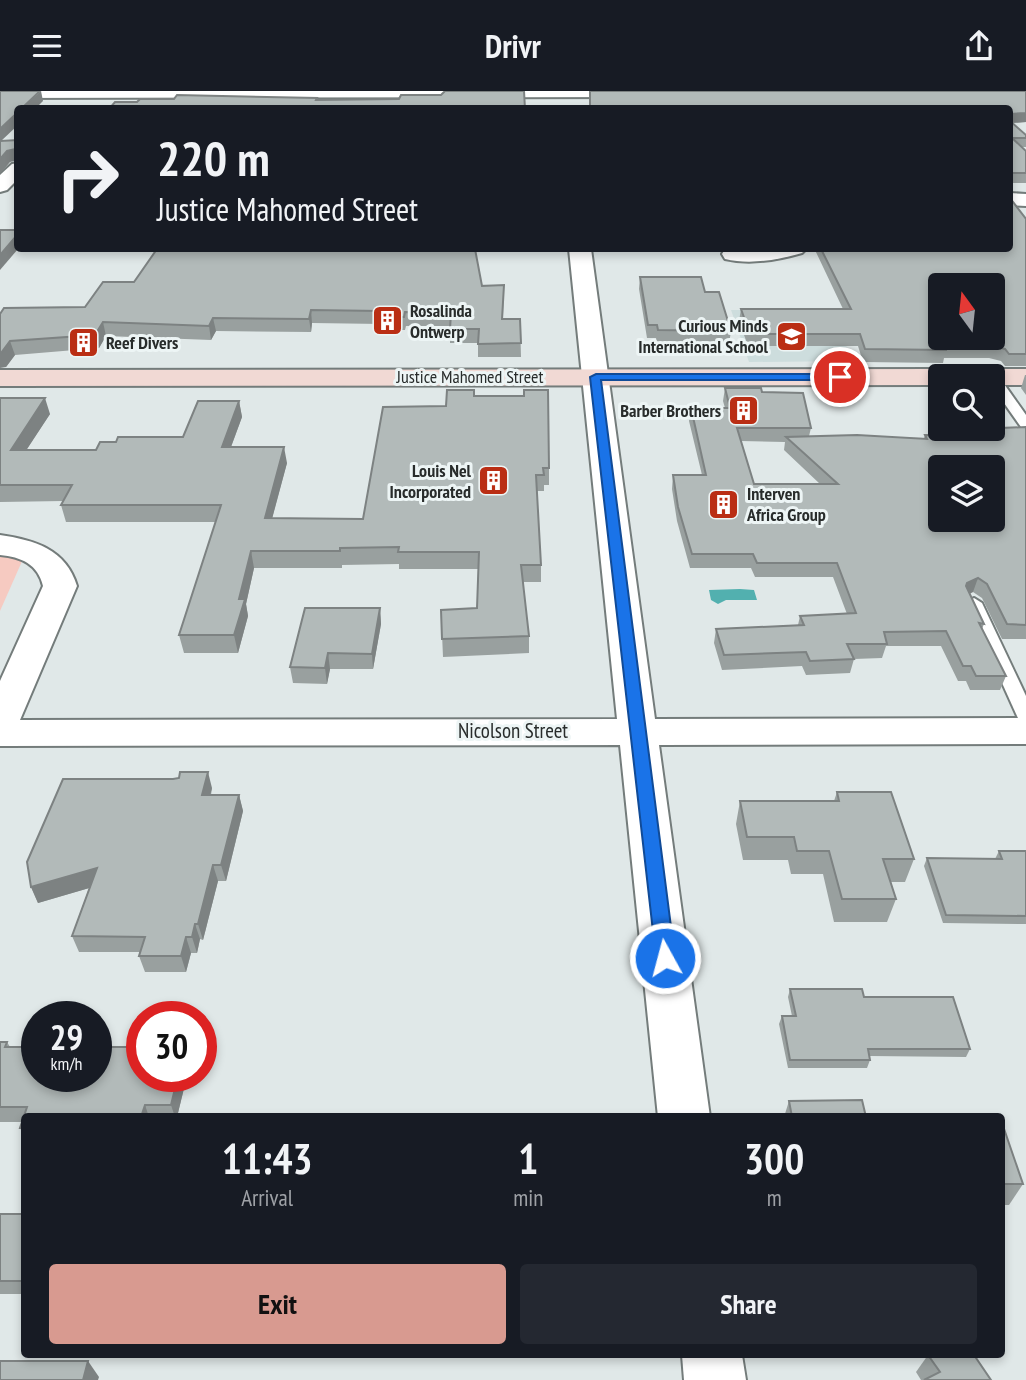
<!DOCTYPE html>
<html lang="en">
<head>
<meta charset="utf-8">
<style>
  body { margin:0; font-family:"PT Sans Narrow",sans-serif; background:#242831; color:#f1f3f6; height:100vh; display:flex; flex-direction:column; font-size:26px; white-space:nowrap }
  * { box-sizing:border-box; margin:0 }
  p { font-size:23px; color:#9ea1a6 }
  .icon { flex:none; width:38px; height:38px; fill:none; stroke:currentColor; stroke-width:2; stroke-linecap:round; stroke-linejoin:round }
  .map { position:relative; flex:1; overflow:hidden }
  .drawer { position:absolute; left:21px; top:1022px; width:984px; height:245px; display:flex; flex-direction:column; background:#171b24; border-radius:7px; box-shadow:0 4px 10px #0003 }
  .drawer>* { flex:none }
  .guide { position:absolute; left:14px; top:14px; width:999px; height:147px; border-radius:7px; box-shadow:0 4px 10px #0003; background:#171b24; color:#f1f3f6; overflow:hidden }
  .needle { width:46px; rotate:345deg }
  .controls { position:absolute; left:928px; top:182px; display:grid; gap:14px }
  .controls a { display:grid; place-items:center; width:77px; height:77px; border-radius:7px; background:#171b24; box-shadow:0 4px 10px #0003; font-size:35px }
  .speed { position:absolute; left:21px; top:910px; display:flex; gap:14px; font-size:35px; font-weight:700; text-align:center }
  .speed>* { display:grid; place-content:center; width:91px; height:91px; border-radius:50%; background:#171b24; box-shadow:0 4px 10px #0003; line-height:1 }
  .speed small { font-size:18px; font-weight:400 }
  .speed .limit { border:10px solid #d22; background:#fff; color:#111 }
  .pin { position:absolute; display:grid; place-items:center; width:60px; height:60px; color:#fff; margin:-30px; border:4px solid #fff; border-radius:50%; box-shadow:0 2px 7px #0007 }
  .me { position:absolute; width:77px; margin:-38px; rotate:353deg; stroke-linejoin:round; filter:drop-shadow(0 0 5px #0008) }
  .turn { display:flex; align-items:center; gap:24px; height:147px; padding:0 28px; font-size:32px }
  .turn .icon { width:91px; height:91px; stroke-width:2.5 }
  .turn b { display:block; font-size:49px; line-height:60px }
  .eta { display:flex; justify-content:space-evenly; align-items:center; height:119px; text-align:center }
  .eta b { font-size:42px; font-weight:600; line-height:49px }
  .cta { display:flex; gap:14px; margin-top:auto; padding:14px 28px }
  .cta a { flex:1; height:80px; border-radius:7px; background:#d89a90; color:#111; font-size:28px; font-weight:600; line-height:80px; text-align:center }
  .cta a+a { background:#242831; color:#f1f3f6 }
  header { display:flex; justify-content:space-between; align-items:center; height:91px; padding:0 28px; background:#171b24; font-size:32px; font-weight:600 }
  .map>svg:first-child { display:block }
</style>
</head>
<body>
<header><svg class="icon" aria-label="menu" viewBox="0 0 24 24"><path d="M4 6h16M4 12h16M4 18h16"/></svg>Drivr<svg class="icon" aria-label="share" viewBox="0 0 24 24"><path d="M12 15V3M7 8l5-5 5 5M5 13v7h14v-7"/></svg></header>
<div class="map">
<svg width="1026" height="1289" viewBox="0 0 1026 1289">
  <rect width="100%" height="100%" fill="#e0e8e8"/>
  <polygon fill="#cddddd" points="731,219 828,219 854,270 749,271"/>
  <polygon fill="#f6cac1" points="0,459 27,459 0,520"/>
  <polygon fill="#52b0af" points="740,498 754,499 757,509 726,509 718,513 711,509 709,499"/>
  <g fill="none" stroke-linecap="round" stroke-linejoin="round">
    <defs>
      <g id="service">
        <polygon points="992,282 997,283 1026,324 1026,337 1021,336 992,295 992,285 986,285"/>
        <polygon points="974,507 982,512 1026,605 1026,631 1019,629 1017,625 966,512"/>
      </g>
      <g id="minor">
        <polygon points="0,0 649,0 650,1 642,6 0,7"/>
        <polygon points="18,72 18,88 7,99 0,101 0,84 12,73"/>
        <polygon points="1010,102 1026,103 1026,115 1010,114"/>
        <path d="M569 158H591L655 628 1026 627V653L659 654 710 1026H658L620 654 0 655V590L43 495C38 473 21 466 0 464V444C34 449 66 458 77 495L20 629 617 628Z"/>
        <path d="M725 158H806L802 162C778 169 750 174 725 168L722 163Z"/>
        <polygon points="682,1264 742,1264 746,1289 684,1289"/>
      </g>
      <g id="secondary">
        <polygon points="940,278 949,281 952,285 940,285 940,294 0,295 0,279"/>
        <polygon points="992,278 1026,278 1026,294 992,294 992,285 980,285 983,281"/>
      </g>
    </defs>
    <use href="#service" stroke="#747c7b" stroke-width="4"/>
    <use href="#minor" stroke="#747c7b" stroke-width="4"/>
    <use href="#secondary" stroke="#747c7b" stroke-width="4"/>
    <use href="#service" fill="#fff" fill-rule="evenodd"/>
    <use href="#minor" fill="#fff" fill-rule="evenodd"/>
    <use href="#secondary" fill="#f1d9d4" fill-rule="evenodd"/>
  </g>
  <g fill="#99a09f" fill-rule="evenodd">
    <polygon points="590,0 1026,0 1026,31 1012,32 1026,44 1026,56 1022,56 1026,60 1026,92 1010,92 1010,18 590,18"/>
    <polygon points="1026,128 1026,275 1005,275 1001,270 989,267 944,267 943,272 863,271 858,255 748,255 739,230 741,218 843,218 815,159 808,159 807,158 1010,158"/>
    <polygon points="640,186 705,201 731,240 729,253 657,253 656,247 647,247 639,198"/>
    <polygon points="134,191 504,194 503,228 520,228 521,266 478,266 478,252 450,252 450,235 406,235 405,239 383,239 382,233 312,232 311,241 216,240 211,249 106,245 99,257 15,264 6,276 0,223 85,216"/>
    <polygon points="1025,284 1026,284 1026,304 1021,297"/>
    <path d="M725 297 762 301 811 337 809 345 924 347 925 344 975 345 977 338 1026 336V548H1002L982 507 973 501 970 502 984 533 982 538 1006 585 1000 599H970L966 590H958L941 555H886L882 567 854 568 850 582 806 584 802 575 722 579 714 552 716 538 798 534 800 525 847 523 833 486H755L751 477H690L677 430 672 398 673 384H702L689 330 691 317H725L723 310ZM741 350 785 351 784 359 820 393H754Z"/>
    <polygon points="474,305 549,377 549,394 544,394 544,400 537,400 541,474 541,491 523,491 529,545 529,562 443,566 441,519 477,517 478,478 399,478 399,473 342,474 342,477 254,477 246,513 248,525 238,562 184,562 179,544 216,431 66,431 61,414 63,410 0,411 0,307 50,323 26,359 96,359 116,351 183,346 239,310 242,326 231,356 287,372 272,427 363,428 446,315"/>
    <polygon points="380,517 381,533 373,578 330,578 327,593 293,592 290,576"/>
    <polygon points="212,697 211,704 239,704 243,720 226,790 218,790 203,849 200,848 197,862 191,862 186,881 145,881 139,865 140,861 79,861 72,845 89,797 38,812 31,796"/>
    <polygon points="837,701 914,768 905,791 891,791 896,808 887,831 834,831 823,783 791,783 788,769 743,769 736,733 740,710 834,710"/>
    <polygon points="999,760 1026,760 1026,833 943,832 924,775 927,767 995,768"/>
    <polygon points="790,898 864,906 970,958 966,966 870,965 870,969 867,977 788,977 779,933 782,925 792,925 788,906"/>
    <polygon points="0,951 7,951 10,956 142,985 187,985 177,1026 24,1026 24,1044 20,1037 22,1031 0,1031"/>
    <polygon points="789,1010 866,1026 784,1026"/>
    <polygon points="1001,1029 1023,1093 1009,1114 1001,1114"/>
    <rect x="0" y="1123" width="24" height="80"/>
    <polygon points="928,1264 991,1289 921,1289 916,1281"/>
  </g>
  <g fill="#7d8282">
    <polygon points="41,0 43,10 35,18 21,18"/>
    <polygon points="18,21 18,34 0,51 0,38"/>
    <polygon points="1026,22 1026,31 1010,32 1010,23"/>
    <polygon points="15,58 18,69 10,71 0,83 0,68 7,60"/>
    <polygon points="18,143 18,158 0,179 0,164"/>
    <polygon points="311,219 312,232 311,241 309,228"/>
    <polygon points="213,227 216,240 211,249 209,235"/>
    <polygon points="103,231 106,245 99,257 95,244"/>
    <polygon points="10,250 15,264 6,276 0,277 0,262"/>
    <polygon points="45,307 50,323 16,375 11,359"/>
    <polygon points="239,310 242,326 225,372 222,356"/>
    <polygon points="284,356 287,372 268,443 265,427"/>
    <polygon points="251,460 254,477 246,513 248,525 238,562 234,544 239,508"/>
    <polygon points="978,487 973,501 963,506 967,492"/>
    <polygon points="380,517 381,533 373,578 372,563"/>
    <polygon points="328,562 330,578 327,593 325,577"/>
    <polygon points="208,681 212,697 206,720 202,704"/>
    <polygon points="239,704 243,720 226,790 221,774"/>
    <polygon points="213,774 218,790 203,849 198,833"/>
    <polygon points="97,777 103,793 38,812 31,796"/>
    <polygon points="195,833 200,848 197,862 192,846"/>
    <polygon points="186,846 191,862 186,881 181,865"/>
    <polygon points="178,985 187,985 177,1026 175,1026 171,1014"/>
    <polygon points="145,1014 149,1026 143,1026 142,1023"/>
    <polygon points="88,1270 99,1286 98,1289 83,1289"/>
  </g>
  <g fill="#b2bab9" stroke="#7d8282" stroke-width="2" fill-rule="evenodd">
    <polygon points="0,0 40,0 21,18 18,18 18,21 0,38"/>
    <polygon points="445,0 524,0 525,18 109,18 115,11 137,11 140,8 174,8 177,4 317,7 316,9 399,8 401,4 441,4"/>
    <polygon points="590,0 1026,0 1026,22 1010,23 1010,18 590,18"/>
    <polygon points="1010,30 1026,44 1026,47 1012,47 1026,60 1026,82 1010,82"/>
    <polygon points="18,49 18,61 15,58 7,60 0,68 0,50"/>
    <path d="M1010 107 1026 128V263H1009L1005 258 993 255H946V259L865 258 860 243H750L741 218H851L821 158H1010ZM940 194H992V247H940Z"/>
    <polygon points="0,139 18,139 18,143 0,164"/>
    <polygon points="157,158 475,158 482,195 504,194 502,228 520,228 521,252 478,253 479,238 450,238 451,222 405,221 404,226 382,226 380,220 311,219 309,228 213,227 209,235 103,231 95,244 10,250 1,262 0,262 0,223 4,217 85,216 103,191 134,191"/>
    <polygon points="640,186 701,186 705,201 719,201 731,240 658,239 657,234 648,234"/>
    <path d="M725 297H761L762 301 803 302 811 337H737L754 393H838L786 346 857 344 927 348 925 344 982 345 977 338 1026 336V534L1007 533 987 493 978 487 967 492 966 495 984 533 979 532 1006 585H976L971 575H963L946 540 884 541 887 553H847L854 568 810 570 806 561 724 564 716 538 804 534 800 525 856 522 837 472H757L753 463H692L678 416 673 384H706L691 317H730ZM940 376H992V429H940Z"/>
    <polygon points="447,299 474,299 474,305 524,305 524,299 548,299 549,377 543,377 544,384 536,384 541,474 521,474 529,545 442,548 441,519 477,517 479,461 398,461 399,456 340,457 340,460 251,460 239,508 245,508 234,544 179,544 221,414 61,414 72,394 0,394 0,307 45,307 11,359 96,359 100,351 116,351 118,346 183,346 198,310 239,310 222,356 284,356 265,427 363,428 383,316 446,315"/>
    <polygon points="305,517 380,517 372,563 328,562 325,577 290,576"/>
    <polygon points="180,681 208,681 202,704 239,704 221,774 213,774 198,833 195,833 192,846 186,846 181,865 139,865 145,846 72,845 97,777 31,796 27,771 63,688 173,688 179,687"/>
    <polygon points="837,701 891,701 914,768 883,768 896,808 842,808 829,760 797,760 794,746 747,746 740,710 839,710"/>
    <polygon points="999,760 1026,760 1026,825 946,824 927,767 1002,768"/>
    <polygon points="790,898 862,898 864,906 953,906 970,958 868,958 870,969 790,969 782,925 796,925"/>
    <polygon points="0,951 7,951 5,956 37,956 37,985 96,985 96,956 142,956 142,985 178,985 171,1014 145,1014 142,1023 122,1023 121,1026 24,1026 24,1037 20,1037 27,1016 0,1016"/>
    <polygon points="862,1009 866,1026 792,1026 789,1010"/>
    <polygon points="1001,1029 1023,1093 1001,1093"/>
    <rect x="0" y="1123" width="24" height="67"/>
    <polygon points="928,1264 974,1264 991,1289 924,1289 940,1281"/>
    <polygon points="0,1270 88,1270 83,1289 0,1289"/>
  </g>
  <polygon fill="#1a73e8" stroke="#114b97" stroke-width="2" points="596,283 840,283 846,286 840,289 601,289 675,867 672,872 665,875 659,872 656,867 590,286"/>
  <defs>
    <symbol id="building-square" viewBox="-11 -11 22 22"><rect x="-9" y="-9" width="18" height="18" rx="4" fill="#ba2e14" stroke="#edf5f5"/><path d="M-4-6H4V6H1V3H-1V6H-4ZM-2.5-4.3h1.7v1.8h-1.7ZM.8-4.3h1.7v1.8H.8ZM-2.5-1h1.7V.8h-1.7ZM.8-1h1.7V.8H.8Z" fill="#fff"/></symbol>
    <symbol id="school-square" viewBox="-11 -11 22 22"><rect x="-9" y="-9" width="18" height="18" rx="4" fill="#ba2e14" stroke="#edf5f5"/><path d="M0-5L7-2L0 1L-7-2ZM-4 1L0 2.5L4 1V4Q0 6-4 4Z" fill="#fff"/></symbol>
  </defs>
  <g fill-rule="evenodd">
    <use href="#building-square" x="370" y="212" width="35" height="35"/>
    <use href="#school-square" x="774" y="228" width="35" height="35"/>
    <use href="#building-square" x="66" y="234" width="35" height="35"/>
    <use href="#building-square" x="726" y="302" width="35" height="35"/>
    <use href="#building-square" x="476" y="372" width="35" height="35"/>
    <use href="#building-square" x="706" y="396" width="35" height="35"/>
  </g>
  <g text-anchor="middle" stroke-width="6" stroke-linejoin="round" paint-order="stroke">
    <g font-size="18" font-weight="bold" fill="#282c2b" stroke="#edf5f5" text-anchor="start">
      <text x="410" y="226">Rosalinda<tspan x="410" dy="21">Ontwerp</tspan></text>
      <text x="768" y="241" text-anchor="end">Curious Minds<tspan x="768" dy="21">International School</tspan></text>
      <text x="106" y="258">Reef Divers</text>
      <text x="721" y="326" text-anchor="end">Barber Brothers</text>
      <text x="471" y="386" text-anchor="end">Louis Nel<tspan x="471" dy="21">Incorporated</tspan></text>
      <text x="747" y="409">Interven<tspan x="747" dy="21">Africa Group</tspan></text>
    </g>
    <g font-size="18" fill="#282c2b" stroke="#edf5f5">
      <text x="470" y="292">Justice Mahomed Street</text>
    </g>
    <g font-size="21" fill="#282c2b" stroke="#edf5f5">
      <text x="513" y="647">Nicolson Street</text>
    </g>
  </g>
</svg>
<div class="controls">
<a><svg class="needle" viewBox="-14 -14 28 28"><path d="M0-13l5 13h-10z" fill="#e53935"/><path d="M0 13l5-13h-10z" fill="#9ea1a6"/></svg></a>
<a><svg class="icon" aria-label="search" viewBox="0 0 24 24"><circle cx="10" cy="10" r="6"/><path d="M15 15l6 6"/></svg></a>
<a><svg class="icon" aria-label="layers" viewBox="0 0 24 24"><path d="M12 4l9 5-9 5-9-5zM3 14l9 5 9-5"/></svg></a>
</div>
<div class="speed"><div>29<small>km/h</small></div><div class="limit">30</div></div>
<div class="pin" style="left:840px;top:286px;background:#d93025"><svg class="icon" aria-label="arrive" viewBox="0 0 24 24"><path d="M6 21V4h12l-3 4 3 4H6"/></svg></div>
<svg class="me" style="left:665px;top:867px" viewBox="-20 -20 40 40"><circle r="17" fill="#1a73e8" stroke="#fff" stroke-width="3"/><path d="M0-11L8 9 0 5-8 9z" fill="#fff"/></svg>
<div class="guide">
<div class="turn"><svg class="icon" aria-label="right" viewBox="0 0 24 24"><path d="M7 20v-9h11M14 6l5 5-5 5"/></svg><div><b>220 m</b>Justice Mahomed Street</div></div>
</div>
<section class="drawer">
<div class="eta">
<div><b>11:43</b><p>Arrival</p></div>
<div><b>1</b><p>min</p></div>
<div><b>300</b><p>m</p></div>
</div>
<div class="cta"><a>Exit</a><a>Share</a></div>
</section>
</div>
</body>
</html>
